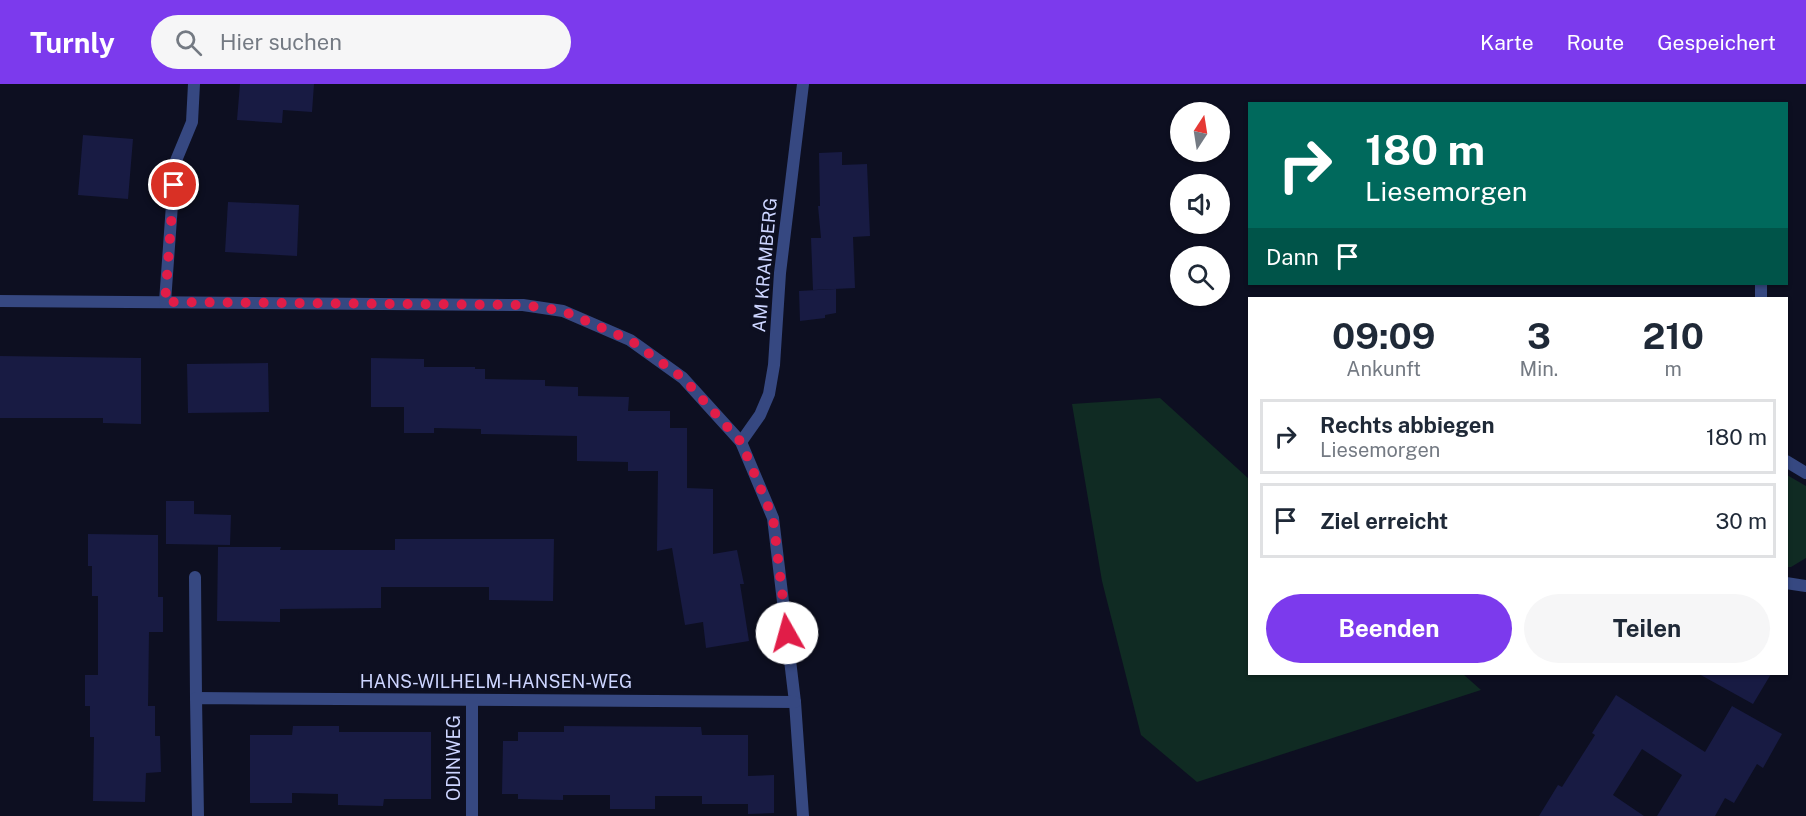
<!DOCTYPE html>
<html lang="de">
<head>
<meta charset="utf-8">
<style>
  body { margin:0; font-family:"Public Sans",sans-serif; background:#f6f6f7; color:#1f2937; height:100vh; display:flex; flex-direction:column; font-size:22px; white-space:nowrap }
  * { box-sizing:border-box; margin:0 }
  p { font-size:20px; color:#747a83 }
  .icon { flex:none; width:33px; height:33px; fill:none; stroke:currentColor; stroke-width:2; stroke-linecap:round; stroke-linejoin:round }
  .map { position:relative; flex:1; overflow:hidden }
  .drawer { position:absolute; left:1248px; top:213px; width:540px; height:378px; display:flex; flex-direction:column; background:#fff; border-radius:0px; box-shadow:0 2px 4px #0004 }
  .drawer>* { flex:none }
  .banner { position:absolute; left:1248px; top:18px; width:540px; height:183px; border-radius:0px; box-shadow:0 2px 4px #0004; background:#00695c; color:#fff; overflow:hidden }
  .needle { width:39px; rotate:12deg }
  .controls { position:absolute; left:1170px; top:18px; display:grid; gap:12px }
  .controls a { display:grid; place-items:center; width:60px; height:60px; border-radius:50%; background:#fff; box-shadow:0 2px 4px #0004; font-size:30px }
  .pin { position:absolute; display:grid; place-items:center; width:51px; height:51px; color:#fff; margin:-26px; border:3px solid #fff; border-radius:50%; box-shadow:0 2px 6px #0007 }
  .me { position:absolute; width:66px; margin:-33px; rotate:353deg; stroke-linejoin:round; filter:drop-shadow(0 0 4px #0008) }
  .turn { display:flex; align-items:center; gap:21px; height:126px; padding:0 18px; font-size:27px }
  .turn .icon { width:78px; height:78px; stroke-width:2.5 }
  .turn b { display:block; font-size:42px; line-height:51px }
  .then { display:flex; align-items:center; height:57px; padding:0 18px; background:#0003; gap:12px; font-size:22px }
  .eta { display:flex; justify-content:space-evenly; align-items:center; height:102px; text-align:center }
  .eta b { font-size:36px; font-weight:700; line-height:42px }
  .action { display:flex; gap:12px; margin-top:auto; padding:12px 18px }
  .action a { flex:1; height:69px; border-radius:36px; background:#7c3aed; color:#fff; font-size:24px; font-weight:700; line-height:69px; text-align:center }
  .action a+a { background:#f6f6f7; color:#1f2937 }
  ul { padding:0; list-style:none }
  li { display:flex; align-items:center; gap:18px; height:75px; margin:0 12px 9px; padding:0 6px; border:3px solid #e0e1e3; border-radius:0px }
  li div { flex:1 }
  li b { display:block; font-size:22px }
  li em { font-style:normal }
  header { display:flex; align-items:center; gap:36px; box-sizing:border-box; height:84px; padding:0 30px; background:#7c3aed; color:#fff }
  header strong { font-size:28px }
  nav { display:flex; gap:33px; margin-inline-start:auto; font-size:21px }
  .search { width:420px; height:54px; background:#f6f6f7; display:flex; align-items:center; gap:15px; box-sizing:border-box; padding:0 21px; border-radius:33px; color:#747a83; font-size:22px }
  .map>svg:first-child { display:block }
</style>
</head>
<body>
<header>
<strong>Turnly</strong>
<div class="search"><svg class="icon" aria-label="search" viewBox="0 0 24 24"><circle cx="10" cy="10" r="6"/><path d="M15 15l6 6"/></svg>Hier suchen</div>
<nav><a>Karte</a><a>Route</a><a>Gespeichert</a></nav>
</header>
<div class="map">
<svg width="1806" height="732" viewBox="0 0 1806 732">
  <rect width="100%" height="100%" fill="#0d0f21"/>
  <g fill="#102b23">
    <polygon points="1160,314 1249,395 1250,590 1463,590 1481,606 1197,698 1141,651 1102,497 1072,320"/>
    <polygon points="1787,391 1806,402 1806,474 1791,483 1786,483"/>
  </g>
  <g fill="#181b43">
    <polygon points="240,0 314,0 312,28 283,26 282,39 237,36"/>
    <polygon points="83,51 133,55 128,115 78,111"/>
    <polygon points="842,68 842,81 867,80 870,152 853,153 855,204 813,206 811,154 821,154 818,122 820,122 819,69"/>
    <polygon points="228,118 299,121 297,172 225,168"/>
    <polygon points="836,205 836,229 825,231 825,234 800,237 799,207"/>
    <polygon points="0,272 141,274 141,340 103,339 103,334 0,334"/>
    <polygon points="371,274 424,275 424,283 475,283 475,285 485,285 485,295 545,296 545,302 578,303 578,312 629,313 628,327 670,327 670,344 687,344 687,404 713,405 713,470 737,466 744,500 740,500 749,557 706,564 703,538 685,541 672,464 657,467 658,387 628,387 628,378 577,377 577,352 481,350 481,345 434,344 434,349 404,349 404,323 371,323"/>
    <polygon points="268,279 269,328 188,329 187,280"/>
    <polygon points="166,417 194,417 194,430 231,431 230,461 166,460"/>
    <polygon points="88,450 158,451 158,513 163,513 163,548 149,548 148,622 155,622 155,652 160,652 161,688 146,689 145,718 93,717 94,653 90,653 90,622 85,622 85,591 98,591 98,512 92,512 92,482 88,482"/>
    <polygon points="395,455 554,455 553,517 489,516 489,503 381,503 381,524 280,525 280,538 217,537 218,463 281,463 280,466 395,466"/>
    <polygon points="1699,590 1771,590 1753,620"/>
    <polygon points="1616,611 1705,668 1732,622 1782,650 1763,684 1757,680 1734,719 1725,714 1715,732 1657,732 1682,691 1642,665 1613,711 1644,732 1539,732 1558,701 1562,703 1595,651 1592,649"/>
    <polygon points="293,642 339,642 339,648 431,648 431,715 384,715 383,722 338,721 338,710 292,709 292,719 250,719 250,651 292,651"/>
    <polygon points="564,642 701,643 702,651 748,651 748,692 774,691 774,729 748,730 748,720 702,720 702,712 655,712 655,725 610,725 610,711 563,711 563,716 518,715 518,710 502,710 503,657 518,657 518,648 564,648"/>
  </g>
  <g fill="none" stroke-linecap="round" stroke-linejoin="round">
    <g stroke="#364881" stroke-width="12">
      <polyline points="1761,214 1761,200"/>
      <polyline points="0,217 523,221 563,227 630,256 683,294 741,358 773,434 795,618 803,732"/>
      <polyline points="165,218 175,79 192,38 194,0"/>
      <polyline points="741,358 760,331 769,310 774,281 780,189 803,0"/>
      <polyline points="1786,377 1806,389"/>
      <polyline points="195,493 196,614"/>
      <polyline points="1786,499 1806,502"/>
      <polyline points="198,732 196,614 795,618"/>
      <polyline points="472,732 472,616"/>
    </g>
  </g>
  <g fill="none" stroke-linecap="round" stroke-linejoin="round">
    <polyline stroke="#e11d48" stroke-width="10" stroke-dasharray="0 18" points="174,101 165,218 524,221 563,227 630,256 683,294 741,358 773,434 787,549"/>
  </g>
  <g text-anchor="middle" stroke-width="6" stroke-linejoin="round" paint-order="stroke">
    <g font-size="18" fill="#cdd5ff" stroke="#0d0f21">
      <text transform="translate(765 181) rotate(-85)" y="6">AM KRAMBERG</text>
      <text x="496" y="604">HANS-WILHELM-HANSEN-WEG</text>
      <text transform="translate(454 674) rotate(-90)" y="6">ODINWEG</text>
    </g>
  </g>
</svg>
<div class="controls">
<a><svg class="needle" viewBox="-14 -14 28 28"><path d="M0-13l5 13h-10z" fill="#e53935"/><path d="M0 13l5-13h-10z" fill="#747a83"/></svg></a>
<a><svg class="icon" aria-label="sound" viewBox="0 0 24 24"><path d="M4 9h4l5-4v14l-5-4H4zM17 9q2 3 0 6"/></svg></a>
<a><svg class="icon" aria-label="search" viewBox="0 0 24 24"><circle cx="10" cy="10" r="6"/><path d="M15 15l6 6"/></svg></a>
</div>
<div class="pin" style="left:174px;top:101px;background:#d93025"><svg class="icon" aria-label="arrive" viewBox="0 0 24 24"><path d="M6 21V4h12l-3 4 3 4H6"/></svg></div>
<svg class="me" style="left:787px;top:549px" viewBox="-20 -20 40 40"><circle r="19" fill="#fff"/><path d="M0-13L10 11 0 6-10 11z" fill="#e11d48"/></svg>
<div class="banner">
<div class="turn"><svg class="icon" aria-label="right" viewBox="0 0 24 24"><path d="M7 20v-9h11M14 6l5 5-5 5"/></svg><div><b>180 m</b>Liesemorgen</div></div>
<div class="then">Dann<svg class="icon" aria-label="arrive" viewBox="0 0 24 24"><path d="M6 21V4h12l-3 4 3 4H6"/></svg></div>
</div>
<section class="drawer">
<div class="eta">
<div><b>09:09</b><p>Ankunft</p></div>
<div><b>3</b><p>Min.</p></div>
<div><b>210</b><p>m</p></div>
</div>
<ul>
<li><svg class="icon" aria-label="right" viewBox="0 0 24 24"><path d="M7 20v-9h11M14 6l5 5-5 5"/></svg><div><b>Rechts abbiegen</b><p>Liesemorgen</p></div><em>180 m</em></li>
<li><svg class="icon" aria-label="arrive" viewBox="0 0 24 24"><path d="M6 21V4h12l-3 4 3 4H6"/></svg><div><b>Ziel erreicht</b></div><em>30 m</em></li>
</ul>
<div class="action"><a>Beenden</a><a>Teilen</a></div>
</section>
</div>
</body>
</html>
